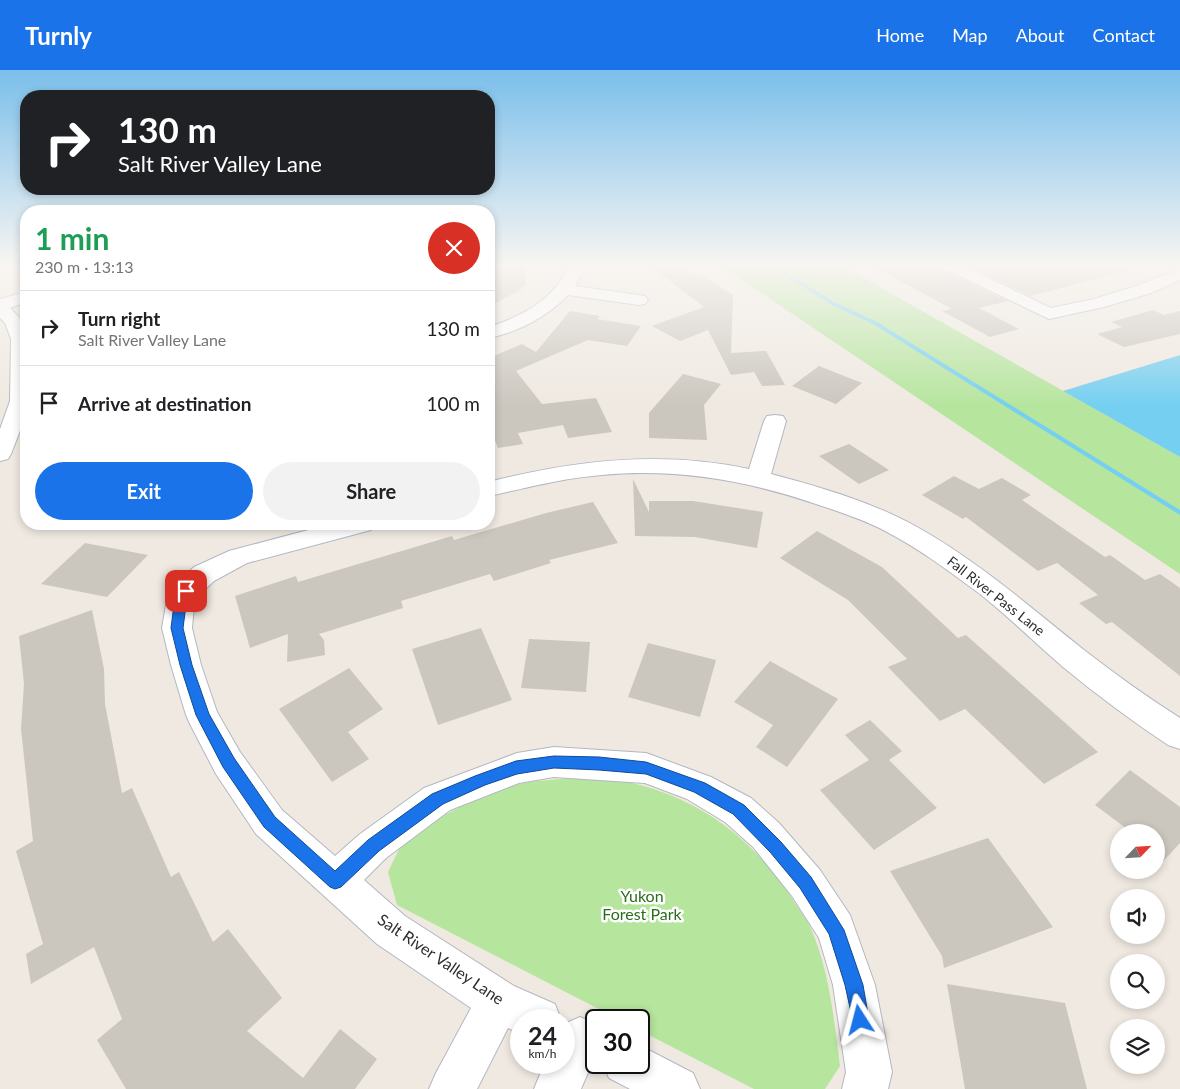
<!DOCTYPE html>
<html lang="en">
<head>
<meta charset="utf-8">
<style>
  body { margin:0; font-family:Lato,sans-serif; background:#f2f2f2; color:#202124; height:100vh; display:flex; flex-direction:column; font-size:19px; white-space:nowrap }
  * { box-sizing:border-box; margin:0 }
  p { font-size:16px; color:#757577 }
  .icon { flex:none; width:28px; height:28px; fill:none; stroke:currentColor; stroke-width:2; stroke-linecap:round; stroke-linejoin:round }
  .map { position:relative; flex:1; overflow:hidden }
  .drawer { position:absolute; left:20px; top:135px; width:475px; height:325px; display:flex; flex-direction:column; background:#fff; border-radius:20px; box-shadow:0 2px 8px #0003 }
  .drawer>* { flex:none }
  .hud { position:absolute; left:20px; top:20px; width:475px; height:105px; border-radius:20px; box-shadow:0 2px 8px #0003; background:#202124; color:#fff; overflow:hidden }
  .needle { width:32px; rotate:65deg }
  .controls { position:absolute; left:1110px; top:754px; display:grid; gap:10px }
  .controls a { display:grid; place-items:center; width:55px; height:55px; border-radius:50%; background:#fff; box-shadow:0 2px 8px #0003; font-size:25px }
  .speed { position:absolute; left:510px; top:939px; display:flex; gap:10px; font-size:25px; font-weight:700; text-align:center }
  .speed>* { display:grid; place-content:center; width:65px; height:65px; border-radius:50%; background:#fff; box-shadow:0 2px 8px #0003; line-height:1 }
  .speed small { font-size:12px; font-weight:400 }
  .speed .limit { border:2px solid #111; border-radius:8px; background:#fff; color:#111 }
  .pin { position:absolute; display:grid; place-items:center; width:42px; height:42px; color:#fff; margin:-21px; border-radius:10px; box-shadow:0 2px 8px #0006 }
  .me { position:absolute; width:55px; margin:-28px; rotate:351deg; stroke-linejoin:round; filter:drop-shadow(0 0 4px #0008) }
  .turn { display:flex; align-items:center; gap:18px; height:105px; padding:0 15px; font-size:22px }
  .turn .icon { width:65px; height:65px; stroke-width:2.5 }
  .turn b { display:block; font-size:35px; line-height:42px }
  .round { display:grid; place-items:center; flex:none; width:52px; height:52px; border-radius:26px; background:#f2f2f2 }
  .overview { display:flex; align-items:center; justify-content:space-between; height:85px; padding:0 15px }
  h1 { font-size:30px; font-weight:700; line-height:38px; color:#1e9e55 }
  .action { display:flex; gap:10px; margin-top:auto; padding:10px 15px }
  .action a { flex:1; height:58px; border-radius:30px; background:#1a73e8; color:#fff; font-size:20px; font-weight:700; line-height:58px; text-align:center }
  .action a+a { background:#f2f2f2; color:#202124 }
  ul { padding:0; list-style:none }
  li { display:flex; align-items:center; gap:15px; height:75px; padding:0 15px; border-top:1px solid #e0e0e0 }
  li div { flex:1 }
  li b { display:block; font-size:19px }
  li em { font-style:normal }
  header { display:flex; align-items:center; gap:30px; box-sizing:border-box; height:70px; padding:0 25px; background:#1a73e8; color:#fff }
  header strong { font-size:24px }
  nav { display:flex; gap:28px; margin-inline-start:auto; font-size:18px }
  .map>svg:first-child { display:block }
</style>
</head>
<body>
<header>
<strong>Turnly</strong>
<nav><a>Home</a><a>Map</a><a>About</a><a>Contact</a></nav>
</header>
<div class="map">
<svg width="1180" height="1019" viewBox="0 0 1180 1019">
  <rect width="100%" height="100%" fill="#efe9e1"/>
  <g fill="#b6e59e">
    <polygon points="718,194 839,194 1180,387 1180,504"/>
    <path d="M561 709C586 709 611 707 636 714 704 731 756 772 793 830 799 840 807 849 811 859 830 903 834 950 840 996L825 1019H754L639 960V950H620L397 835 388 802 402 773 434 751 483 724 527 712Z"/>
  </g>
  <polygon fill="#75cff0" points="1180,285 1180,387 1063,321"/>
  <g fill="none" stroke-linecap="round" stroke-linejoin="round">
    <polygon fill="#75cff0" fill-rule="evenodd" points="767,194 771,194 836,233 877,252 1180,440 1180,445 873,254 832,235"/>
  </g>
  <g fill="#cbc7bf">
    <polygon points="494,194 525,194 525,215 519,221 489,236 489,201 494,202"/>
    <polygon points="648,194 656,194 703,206 733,225 731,283 766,281 785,315 762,316 754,302 731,305 708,260 680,271 652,256 704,237"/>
    <polygon points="869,194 937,194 940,199 1008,231 979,238 1019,259 990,267 942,241 952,239"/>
    <polygon points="963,194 1126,194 1127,201 1030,226"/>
    <polygon points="1153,240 1164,245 1180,241 1180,264 1124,277 1097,264 1122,257 1111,252"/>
    <polygon points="570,241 600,246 597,249 641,256 627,276 588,270 516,301 542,334 596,328 612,362 568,368 563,355 518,363 523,374 498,378 489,355 489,288 522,274 536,282"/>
    <polygon points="819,296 862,313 836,334 792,316"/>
    <polygon points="683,304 721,314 704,335 707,370 649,368 649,343"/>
    <polygon points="849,374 889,400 859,414 819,386"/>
    <polygon points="954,406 979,419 1002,408 1031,425 1022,430 1105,487 1110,485 1145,510 1160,504 1180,518 1180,606 1112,552 1106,554 1079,533 1098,525 1057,493 1038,501 966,447 963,449 922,425"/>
    <polygon points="633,409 649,442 649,431 693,431 763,442 757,478 695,467 635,466"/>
    <polygon points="593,432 618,473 549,490 551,493 494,511 490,504 401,531 403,538 319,564 324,570 325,585 287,592 288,564 250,578 235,526 296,506 298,512 452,466 454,470 546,443"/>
    <polygon points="817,461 882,497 958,568 966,565 1098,682 1044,714 965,639 940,651 888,597 907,589 848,530 780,488"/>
    <polygon points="85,473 148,485 107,527 41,514"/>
    <polygon points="92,540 104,599 105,634 122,723 132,718 171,807 179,802 213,872 228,859 282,928 247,961 303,1008 340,959 377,989 355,1019 126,1019 97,970 122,949 94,877 31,914 26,884 43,874 16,781 33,771 21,659 24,614 19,566"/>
    <polygon points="481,558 512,630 438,655 412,579"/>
    <polygon points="529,569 590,572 586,622 521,618"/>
    <polygon points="648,573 716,590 700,647 628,627"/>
    <polygon points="770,591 838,629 787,697 756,677 773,655 734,632"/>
    <polygon points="349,598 383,639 348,662 369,689 332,712 279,639"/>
    <polygon points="870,650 902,681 889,690 937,738 874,780 820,720 869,690 845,665"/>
    <polygon points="1130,700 1180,737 1180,773 1156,799 1156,762 1131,762 1095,735"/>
    <polygon points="988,768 1053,857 944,898 942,886 890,801"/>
    <polygon points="947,914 1065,933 1087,1019 965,1019"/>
  </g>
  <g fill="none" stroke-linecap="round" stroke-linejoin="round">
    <defs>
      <g id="minor">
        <path d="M570 194H586L575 216 639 225 645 226 648 230 645 234 639 235 568 225C547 247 518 262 489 268V257C523 246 555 229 570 194Z"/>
        <polygon points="939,194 959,194 1051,238 1094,229 1139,215 1180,199 1180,210 1151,223 1104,237 1049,249 941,197"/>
        <polygon points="26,222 26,232 10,238 19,247 26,262 26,345 11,384 8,389 0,391 0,359 10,331 11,269 5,253 0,248 0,229"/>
        <path d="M775 345 783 346 786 351 771 404C820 417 872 432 917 457 978 491 1030 537 1084 580 1115 604 1147 627 1180 648V679L1168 675C1132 651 1097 625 1063 597 1035 573 1009 547 980 524 950 502 920 479 887 462 865 450 840 442 816 434 746 410 676 398 602 405 563 408 526 418 489 426V412C574 390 662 380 749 399L764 351 767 346Z"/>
        <polygon points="331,454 375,454 371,460 247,493 214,511 198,526 194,535 192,558 201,595 217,642 240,682 282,740 335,786 360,764 424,718 517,683 554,677 646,683 711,707 751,728 779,753 820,800 850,845 875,915 892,1002 888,1019 842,1019 846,1002 833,915 819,868 792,826 753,777 725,752 687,729 645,713 554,707 519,713 450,740 386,788 364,810 405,846 514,916 555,934 561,950 521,950 521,964 508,958 477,1019 429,1019 436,1003 471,938 377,874 256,764 216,704 190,654 186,645 171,595 162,558 166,535 176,514 194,497 229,481"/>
        <polygon points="580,947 596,954 596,984 581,1019 534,1019 545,992 564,992 564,954"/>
        <polygon points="639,975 693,1003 700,1019 630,1019 609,1008 602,992 639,992"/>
      </g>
    </defs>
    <use href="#minor" stroke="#b4b7c1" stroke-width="2"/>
    <use href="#minor" fill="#fff" fill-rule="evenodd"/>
  </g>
  <linearGradient id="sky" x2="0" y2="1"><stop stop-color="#7abfeb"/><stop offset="0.58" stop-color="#f8f5f2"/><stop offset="1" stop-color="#f8f5f2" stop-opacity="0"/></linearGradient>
  <rect width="1180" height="336" fill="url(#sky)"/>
  <polygon fill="#1a73e8" stroke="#114b97" points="186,517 192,521 186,535 183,558 192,595 209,644 234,688 275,747 335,801 368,770 432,724 475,706 516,691 554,686 599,687 646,692 705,713 744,735 781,772 811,807 844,860 863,915 869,950 866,956 860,959 854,956 845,915 829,864 800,818 770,782 733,744 694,722 646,704 599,700 554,698 517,704 485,715 443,734 379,781 341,817 335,819 330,817 264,757 223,697 196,645 180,595 171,558 174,535 182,518"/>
  <g text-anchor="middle" stroke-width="5" stroke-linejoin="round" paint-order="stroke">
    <g font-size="14" fill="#2e2e2e" stroke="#fff">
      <text transform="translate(996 526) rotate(38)" y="5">Fall River Pass Lane</text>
    </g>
    <g font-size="16" fill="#2c6e1b" stroke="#fff">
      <text x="642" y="832">Yukon<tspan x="642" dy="18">Forest Park</tspan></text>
    </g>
    <g font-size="16" fill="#2e2e2e" stroke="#fff">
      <text transform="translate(441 889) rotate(34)" y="6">Salt River Valley Lane</text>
    </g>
  </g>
</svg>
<div class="controls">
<a><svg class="needle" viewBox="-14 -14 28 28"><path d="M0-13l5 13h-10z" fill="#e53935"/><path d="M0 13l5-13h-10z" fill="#757577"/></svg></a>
<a><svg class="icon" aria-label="sound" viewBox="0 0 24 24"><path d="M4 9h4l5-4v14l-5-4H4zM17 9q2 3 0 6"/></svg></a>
<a><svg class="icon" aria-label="search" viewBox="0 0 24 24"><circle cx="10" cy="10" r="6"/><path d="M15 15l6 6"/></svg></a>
<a><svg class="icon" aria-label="layers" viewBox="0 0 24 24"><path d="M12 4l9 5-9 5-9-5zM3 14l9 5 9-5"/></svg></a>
</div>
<div class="speed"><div>24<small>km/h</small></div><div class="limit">30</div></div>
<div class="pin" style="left:186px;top:521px;background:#d93025"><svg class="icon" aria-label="arrive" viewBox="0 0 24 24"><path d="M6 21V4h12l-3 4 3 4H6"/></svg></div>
<svg class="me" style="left:860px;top:950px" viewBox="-20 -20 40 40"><path d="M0-17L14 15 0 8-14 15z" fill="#1a73e8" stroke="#fff" stroke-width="4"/></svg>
<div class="hud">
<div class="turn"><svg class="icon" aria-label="right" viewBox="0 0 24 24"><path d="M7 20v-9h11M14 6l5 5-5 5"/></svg><div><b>130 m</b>Salt River Valley Lane</div></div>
</div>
<section class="drawer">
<div class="overview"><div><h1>1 min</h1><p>230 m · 13:13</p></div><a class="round" style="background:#d93025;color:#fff"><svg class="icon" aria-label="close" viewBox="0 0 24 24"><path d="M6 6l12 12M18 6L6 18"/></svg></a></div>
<ul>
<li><svg class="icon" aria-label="right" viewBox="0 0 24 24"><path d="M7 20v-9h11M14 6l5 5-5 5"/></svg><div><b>Turn right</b><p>Salt River Valley Lane</p></div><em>130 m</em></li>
<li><svg class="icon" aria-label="arrive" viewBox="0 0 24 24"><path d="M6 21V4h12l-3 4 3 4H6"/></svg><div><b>Arrive at destination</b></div><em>100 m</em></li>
</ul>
<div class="action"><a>Exit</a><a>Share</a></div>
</section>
</div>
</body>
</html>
